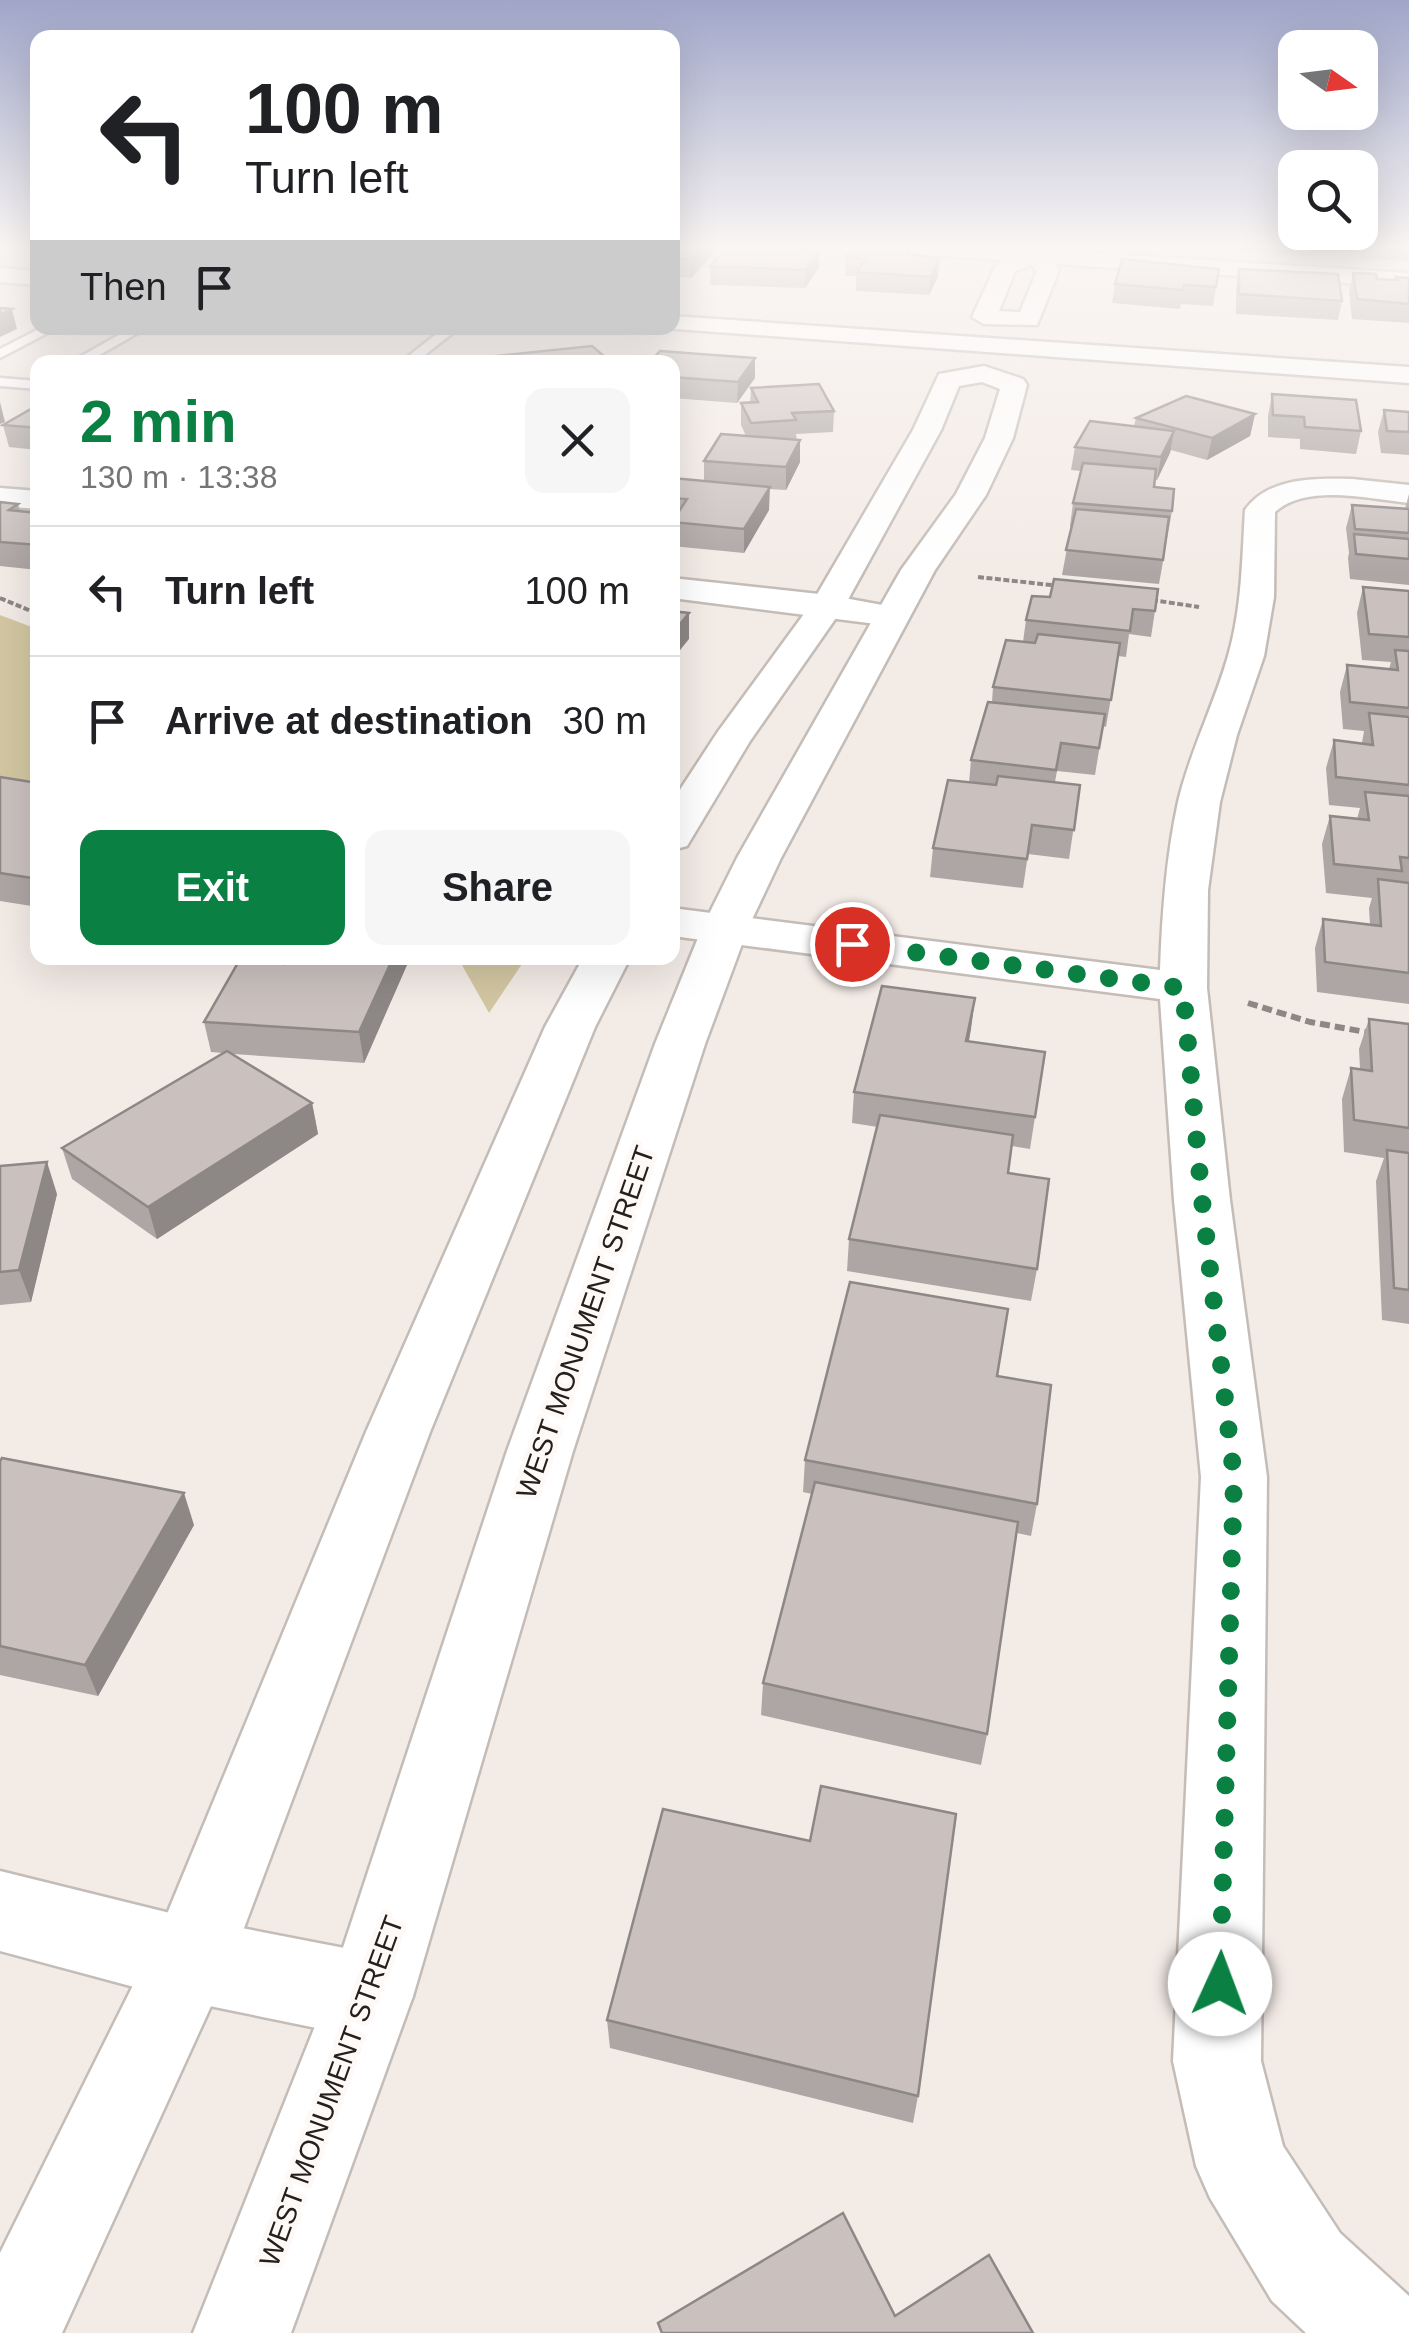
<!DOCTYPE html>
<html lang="en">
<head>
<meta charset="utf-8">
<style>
  body { margin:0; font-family:Arial,sans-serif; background:#f6f6f6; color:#202124; height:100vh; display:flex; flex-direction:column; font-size:38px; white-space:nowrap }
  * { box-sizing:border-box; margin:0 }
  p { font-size:32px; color:#757577 }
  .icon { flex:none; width:55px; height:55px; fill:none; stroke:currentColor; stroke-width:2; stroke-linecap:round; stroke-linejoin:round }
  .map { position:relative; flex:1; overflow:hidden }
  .panel { position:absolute; left:30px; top:355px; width:650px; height:610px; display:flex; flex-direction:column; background:#fff; border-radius:20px; box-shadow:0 10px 40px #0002 }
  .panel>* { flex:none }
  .hud { position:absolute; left:30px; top:30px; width:650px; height:305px; border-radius:20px; box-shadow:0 10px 40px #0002; background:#fff; color:#202124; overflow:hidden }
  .needle { width:65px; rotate:104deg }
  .tools { position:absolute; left:1278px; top:30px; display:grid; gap:20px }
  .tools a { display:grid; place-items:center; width:100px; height:100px; border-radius:20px; background:#fff; box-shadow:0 10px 40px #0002; font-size:50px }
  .pin { position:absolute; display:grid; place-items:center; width:85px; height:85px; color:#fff; margin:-42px; border:5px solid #fff; border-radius:50%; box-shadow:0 2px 10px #0007 }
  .me { position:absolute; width:110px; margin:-55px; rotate:2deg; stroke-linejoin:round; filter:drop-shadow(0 0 8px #0008) }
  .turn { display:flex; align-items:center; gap:35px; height:210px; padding:0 50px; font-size:45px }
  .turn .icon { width:130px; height:130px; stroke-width:2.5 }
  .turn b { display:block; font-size:70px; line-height:85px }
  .then { display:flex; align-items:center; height:95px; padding:0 50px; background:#0003; gap:20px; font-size:38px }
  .round { display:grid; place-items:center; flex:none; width:105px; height:105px; border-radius:20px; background:#f6f6f6 }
  .headline { display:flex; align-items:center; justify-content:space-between; height:170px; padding:0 50px }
  h1 { font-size:60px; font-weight:600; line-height:75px; color:#0b8043 }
  .cta { display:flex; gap:20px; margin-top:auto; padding:20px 50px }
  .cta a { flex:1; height:115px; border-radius:20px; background:#0b8043; color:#fff; font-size:40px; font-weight:600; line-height:115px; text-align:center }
  .cta a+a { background:#f6f6f6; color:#202124 }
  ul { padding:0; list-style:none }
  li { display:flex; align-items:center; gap:30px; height:130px; padding:0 50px; border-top:2px solid #e0e0e0 }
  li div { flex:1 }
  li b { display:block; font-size:38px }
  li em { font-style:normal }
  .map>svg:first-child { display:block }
</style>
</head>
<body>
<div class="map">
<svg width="1409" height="2333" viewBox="0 0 1409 2333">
  <rect width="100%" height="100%" fill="#f3ebe6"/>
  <g fill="#d3c7a2">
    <polygon points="0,615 37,629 37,799 0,794"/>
    <polygon points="458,958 526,958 489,1013"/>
  </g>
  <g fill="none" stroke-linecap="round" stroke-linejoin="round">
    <defs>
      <g id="lane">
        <polygon points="41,328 57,328 0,358 0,349"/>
        <polygon points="131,328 145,329 87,362 71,362"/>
        <polygon points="444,328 459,328 416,362 401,362"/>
        <polygon points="0,378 38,381 38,389 0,386"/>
      </g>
      <g id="street">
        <path d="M884 247H1000L1409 273V287L1054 264 1059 270 1037 325 984 324 972 317 995 267 1003 260 894 253ZM1031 265 1037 271 1020 312 999 311 1015 271Z"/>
        <path d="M1352 479 1409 485V503C1370 499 1307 483 1275 512L1274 597 1264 656 1237 735 1220 802 1208 890 1207 988 1230 1200 1267 1477 1261 2061 1283 2146 1340 2233 1409 2296V2333H1306L1272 2301 1210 2198 1196 2166 1173 2061 1201 1477 1174 1200 1160 999 672 936V908L1160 970C1162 914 1166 857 1178 802 1190 751 1214 705 1228 656 1242 608 1242 559 1245 510 1268 477 1315 478 1352 479Z"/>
        <polygon points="0,488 38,491 38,509 0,506"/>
        <polygon points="672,578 828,595 904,609 909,616 904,623 892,626 672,598"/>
        <polygon points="0,1871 190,1918 370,1953 400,1966 413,1996 400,2026 370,2039 190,2002 0,1951"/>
      </g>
      <g id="secondary">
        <polygon points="0,268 38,271 38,285 0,282"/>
        <polygon points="672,316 1409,367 1409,383 663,328 672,328"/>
        <polygon points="984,366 1023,379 1027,385 1013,438 986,495 935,570 781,858 748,928 705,1044 573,1451 413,1996 291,2333 193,2333 327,1996 507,1451 655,1044 702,928 737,858 901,570 956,494 985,438 1000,389 982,382 959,386 941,430 845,605 750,741 687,846 672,850 672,802 717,733 812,603 913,430 939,374"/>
        <polygon points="583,958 630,958 595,1027 430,1432 232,1960 62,2333 0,2333 0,2253 160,1931 366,1432 545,1027"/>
      </g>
    </defs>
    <use href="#lane" stroke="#c4bcb7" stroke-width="5"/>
    <use href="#street" stroke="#c4bcb7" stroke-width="5"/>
    <use href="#secondary" stroke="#c4bcb7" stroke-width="5"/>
    <g stroke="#8e8885" stroke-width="4" stroke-dasharray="6 2.5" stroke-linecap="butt">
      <polyline points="978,577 1060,586"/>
      <polyline points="0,598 38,614"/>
      <polyline points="1152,600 1199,607"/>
    </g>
    <polyline stroke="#8e8885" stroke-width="6" stroke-dasharray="10 5" stroke-linecap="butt" points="1248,1003 1310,1022 1371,1033"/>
    <use href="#lane" fill="#fff" fill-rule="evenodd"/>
    <use href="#street" fill="#fff" fill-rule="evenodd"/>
    <use href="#secondary" fill="#fff" fill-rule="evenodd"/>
  </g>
  <g fill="#aea6a4">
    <polygon points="672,247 713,247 713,254 691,278 672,276"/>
    <polygon points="910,247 910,254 938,277 929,295 856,291 856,276 845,276 846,257"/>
    <polygon points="1215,247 1315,247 1313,256 1215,250"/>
    <polygon points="1324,247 1409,247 1409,261 1361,259 1360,252 1324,250"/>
    <polygon points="710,266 819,267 805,288 710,285"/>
    <polygon points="1219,269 1213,306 1181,304 1180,309 1112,303 1115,284"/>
    <polygon points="1239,269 1342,301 1338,320 1236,314 1236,288"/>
    <polygon points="1353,273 1377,279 1395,280 1396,277 1409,278 1409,323 1352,319 1349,292"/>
    <polygon points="755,358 755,378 737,403 672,398 672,362"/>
    <polygon points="751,388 834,411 833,432 796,434 800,462 786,490 769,489 769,510 744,553 672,546 672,478 704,481 704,461 746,436 741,425 741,403 750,403"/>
    <polygon points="1272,394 1361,431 1356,454 1300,449 1300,439 1268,437 1268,416"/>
    <polygon points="38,405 38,450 9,447 3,425"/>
    <polygon points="1384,410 1409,412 1409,455 1381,453 1378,432"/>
    <polygon points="1255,414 1250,436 1207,460 1171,450 1157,480 1155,480 1154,487 1172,511 1159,584 1062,575 1071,527 1070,526 1073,503 1081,471 1071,470 1075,447 1134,426 1136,418"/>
    <polygon points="1409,494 1409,585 1350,579 1348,558 1349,553 1346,528 1352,505 1405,509"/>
    <polygon points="0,502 18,504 20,511 38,513 38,570 0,566"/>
    <polygon points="1363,587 1409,591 1409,1004 1317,992 1315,948 1323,919 1370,925 1369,908 1372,898 1326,893 1322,844 1330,816 1357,819 1360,808 1329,805 1326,768 1334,740 1362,743 1364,731 1343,729 1340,692 1347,665 1389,669 1391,662 1362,660 1357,613"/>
    <polygon points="1032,596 1155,611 1151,637 1129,634 1126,657 1118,656 1106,727 1103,726 1095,775 1057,771 1055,782 1080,785 1069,859 1028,854 1023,888 930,877 933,848 969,783 971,760 992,702 993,687 1023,642 1026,620"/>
    <polygon points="0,777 38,783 38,907 0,901"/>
    <polygon points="287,958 410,958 364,1063 233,1054 312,1103 318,1134 157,1239 72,1179 62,1148 223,1053 211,1052 204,1022 284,964"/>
    <polygon points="975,998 969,1041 1045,1052 1030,1149 1012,1146 1008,1173 1037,1269 1031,1301 847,1271 849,1239 878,1127 852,1123 854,1092"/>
    <polygon points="1369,1019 1409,1024 1409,1324 1382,1320 1376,1181 1384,1158 1344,1152 1342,1099 1351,1068 1360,1069 1359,1049"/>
    <polygon points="0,1166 57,1194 31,1302 0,1305"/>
    <polygon points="997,1376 1037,1504 1031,1536 1017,1533 987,1734 981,1765 761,1715 763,1683 812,1494 803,1492 805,1460"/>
    <polygon points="0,1461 194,1525 98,1696 0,1675"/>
    <polygon points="810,1841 918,2096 913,2123 610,2048 607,2020"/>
  </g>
  <g fill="#8d8786">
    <polygon points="702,247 713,247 713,254 691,278 691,259"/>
    <polygon points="820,249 819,267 805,288 805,270"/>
    <polygon points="939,259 938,277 929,295 930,277"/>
    <polygon points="12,309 17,329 0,337 0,315"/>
    <polygon points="755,358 755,378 737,403 738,382"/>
    <polygon points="0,402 5,422 0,424"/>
    <polygon points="1255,414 1250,436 1207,460 1212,438"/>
    <polygon points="1174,431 1170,453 1157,480 1161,457"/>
    <polygon points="800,440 800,462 786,490 786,467"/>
    <polygon points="770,487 769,510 744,553 744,529"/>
    <polygon points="689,613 689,639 672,660 672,634"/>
    <polygon points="393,958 410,958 364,1063 359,1032"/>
    <polygon points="975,998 971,1029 963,1072 966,1041"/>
    <polygon points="312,1103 318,1134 157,1239 148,1207"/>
    <polygon points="47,1162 57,1194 31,1302 19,1270"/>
    <polygon points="184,1493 194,1525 98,1696 85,1665"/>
  </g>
  <g fill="#cac1bf" stroke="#8d8786" stroke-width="2.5">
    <polygon points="672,247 702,247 691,259 672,258"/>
    <polygon points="727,247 786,247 820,249 805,270 710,266"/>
    <polygon points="852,247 910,247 907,253 939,259 930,277 857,272 865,259 846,257"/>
    <polygon points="1122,259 1219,269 1216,287 1184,285 1183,290 1115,284"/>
    <polygon points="1239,269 1338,274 1342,301 1239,294"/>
    <polygon points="1353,273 1376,274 1377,279 1397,280 1396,277 1409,278 1409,304 1357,299"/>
    <polygon points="0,308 12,309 0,315"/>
    <polygon points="592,346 611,362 501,362 496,356"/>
    <polygon points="660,351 755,358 738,382 672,377 672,362 650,362"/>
    <polygon points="819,384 834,411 792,413 796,420 751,423 741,403 758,402 751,388"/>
    <polygon points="1272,394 1356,400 1361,431 1305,427 1304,417 1273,415"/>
    <polygon points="1186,396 1255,414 1212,438 1136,418"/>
    <polygon points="38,405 38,428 3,425"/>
    <polygon points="1384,410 1409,412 1409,432 1387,431"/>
    <polygon points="1090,421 1174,431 1161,457 1075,447"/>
    <polygon points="721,434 800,440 786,467 704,461"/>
    <polygon points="1083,463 1156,469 1154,487 1174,489 1172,511 1073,503"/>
    <polygon points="672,478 770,487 744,529 672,522 687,499 672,498"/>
    <polygon points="0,502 18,504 9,510 38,513 38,545 0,542"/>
    <polygon points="1352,505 1409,509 1409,533 1355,529"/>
    <polygon points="1076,509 1169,517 1163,560 1066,550"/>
    <polygon points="1354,534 1409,539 1409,559 1356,554"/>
    <polygon points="1054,579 1158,589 1155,611 1133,609 1130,631 1026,620 1032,596 1050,597"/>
    <polygon points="1363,587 1409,591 1409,637 1369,634"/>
    <polygon points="672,611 689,613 672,634"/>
    <polygon points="1038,634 1120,643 1111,700 993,687 1006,640 1035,643"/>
    <polygon points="1395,650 1409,651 1409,708 1350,702 1347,665 1398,670"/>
    <polygon points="988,702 1105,714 1099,748 1061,743 1056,770 971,760"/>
    <polygon points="1369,713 1409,717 1409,785 1336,777 1334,740 1373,745"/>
    <polygon points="998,776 1080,785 1074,830 1032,825 1027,859 933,848 948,780 996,785"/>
    <polygon points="0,777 38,783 38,879 0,873"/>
    <polygon points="1365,792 1409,796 1409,858 1400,857 1402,871 1334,864 1330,816 1369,820"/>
    <polygon points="1378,879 1409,883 1409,973 1325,962 1323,919 1381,926"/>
    <polygon points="287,958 393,958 359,1032 204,1022 239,961 284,964"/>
    <polygon points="882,986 975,998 966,1041 1045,1052 1035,1117 854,1092"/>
    <polygon points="1369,1019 1409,1024 1409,1128 1354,1120 1351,1068 1372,1071"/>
    <polygon points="227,1051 312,1103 148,1207 62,1148"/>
    <polygon points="880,1115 1013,1135 1008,1173 1049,1179 1037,1269 849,1239"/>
    <polygon points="1387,1150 1409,1153 1409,1290 1394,1288"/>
    <polygon points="47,1162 19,1270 0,1272 0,1166"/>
    <polygon points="850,1282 1008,1309 997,1376 1051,1385 1037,1504 805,1460"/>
    <polygon points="2,1458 184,1493 85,1665 0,1646 0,1461"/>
    <polygon points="815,1482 1018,1522 987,1734 763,1683"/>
    <polygon points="821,1786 956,1814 918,2096 607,2020 663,1809 810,1841"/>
    <polygon points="843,2213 895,2316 989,2255 1033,2333 662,2333 658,2323"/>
  </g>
  <linearGradient id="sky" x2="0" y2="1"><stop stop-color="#a0a6c9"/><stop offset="0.43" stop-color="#faf6f4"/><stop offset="1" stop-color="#faf6f4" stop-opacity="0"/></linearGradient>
  <rect width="1409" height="574" fill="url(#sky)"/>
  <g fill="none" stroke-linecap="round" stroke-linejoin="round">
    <polyline stroke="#0b8043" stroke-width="18" stroke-dasharray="0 32.4" points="852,944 1183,988 1202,1200 1234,1477 1220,1984"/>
  </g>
  <g text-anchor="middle" stroke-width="10" stroke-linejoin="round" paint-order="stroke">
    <g font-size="28" fill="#23201e" stroke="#fef9f6">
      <text transform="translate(585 1322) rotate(-71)" y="10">WEST MONUMENT STREET</text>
      <text transform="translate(331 2091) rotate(-70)" y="10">WEST MONUMENT STREET</text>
    </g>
  </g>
</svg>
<div class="tools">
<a><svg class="needle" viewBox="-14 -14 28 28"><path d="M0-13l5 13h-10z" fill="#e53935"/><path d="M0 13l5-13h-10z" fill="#757577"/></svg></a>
<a><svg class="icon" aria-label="search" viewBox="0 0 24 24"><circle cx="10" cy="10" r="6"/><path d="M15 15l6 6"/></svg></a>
</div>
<div class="pin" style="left:852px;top:944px;background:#d93025"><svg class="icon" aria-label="arrive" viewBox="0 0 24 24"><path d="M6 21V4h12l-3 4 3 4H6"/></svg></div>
<svg class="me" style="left:1220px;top:1984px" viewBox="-20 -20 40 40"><circle r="19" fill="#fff"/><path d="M0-13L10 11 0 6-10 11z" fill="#0b8043"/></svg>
<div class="hud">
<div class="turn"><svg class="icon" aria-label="left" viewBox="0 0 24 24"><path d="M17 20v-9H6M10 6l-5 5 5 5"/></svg><div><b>100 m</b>Turn left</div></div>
<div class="then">Then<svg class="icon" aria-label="arrive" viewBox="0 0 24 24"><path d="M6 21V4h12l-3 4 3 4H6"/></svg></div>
</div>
<section class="panel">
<div class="headline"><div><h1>2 min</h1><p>130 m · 13:38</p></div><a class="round"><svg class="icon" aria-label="close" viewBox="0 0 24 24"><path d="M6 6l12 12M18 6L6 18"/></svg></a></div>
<ul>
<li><svg class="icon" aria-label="left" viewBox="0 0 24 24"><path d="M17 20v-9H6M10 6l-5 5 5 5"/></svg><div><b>Turn left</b></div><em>100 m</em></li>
<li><svg class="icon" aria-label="arrive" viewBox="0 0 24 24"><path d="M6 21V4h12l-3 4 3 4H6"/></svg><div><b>Arrive at destination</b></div><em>30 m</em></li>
</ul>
<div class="cta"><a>Exit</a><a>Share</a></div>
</section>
</div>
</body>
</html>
